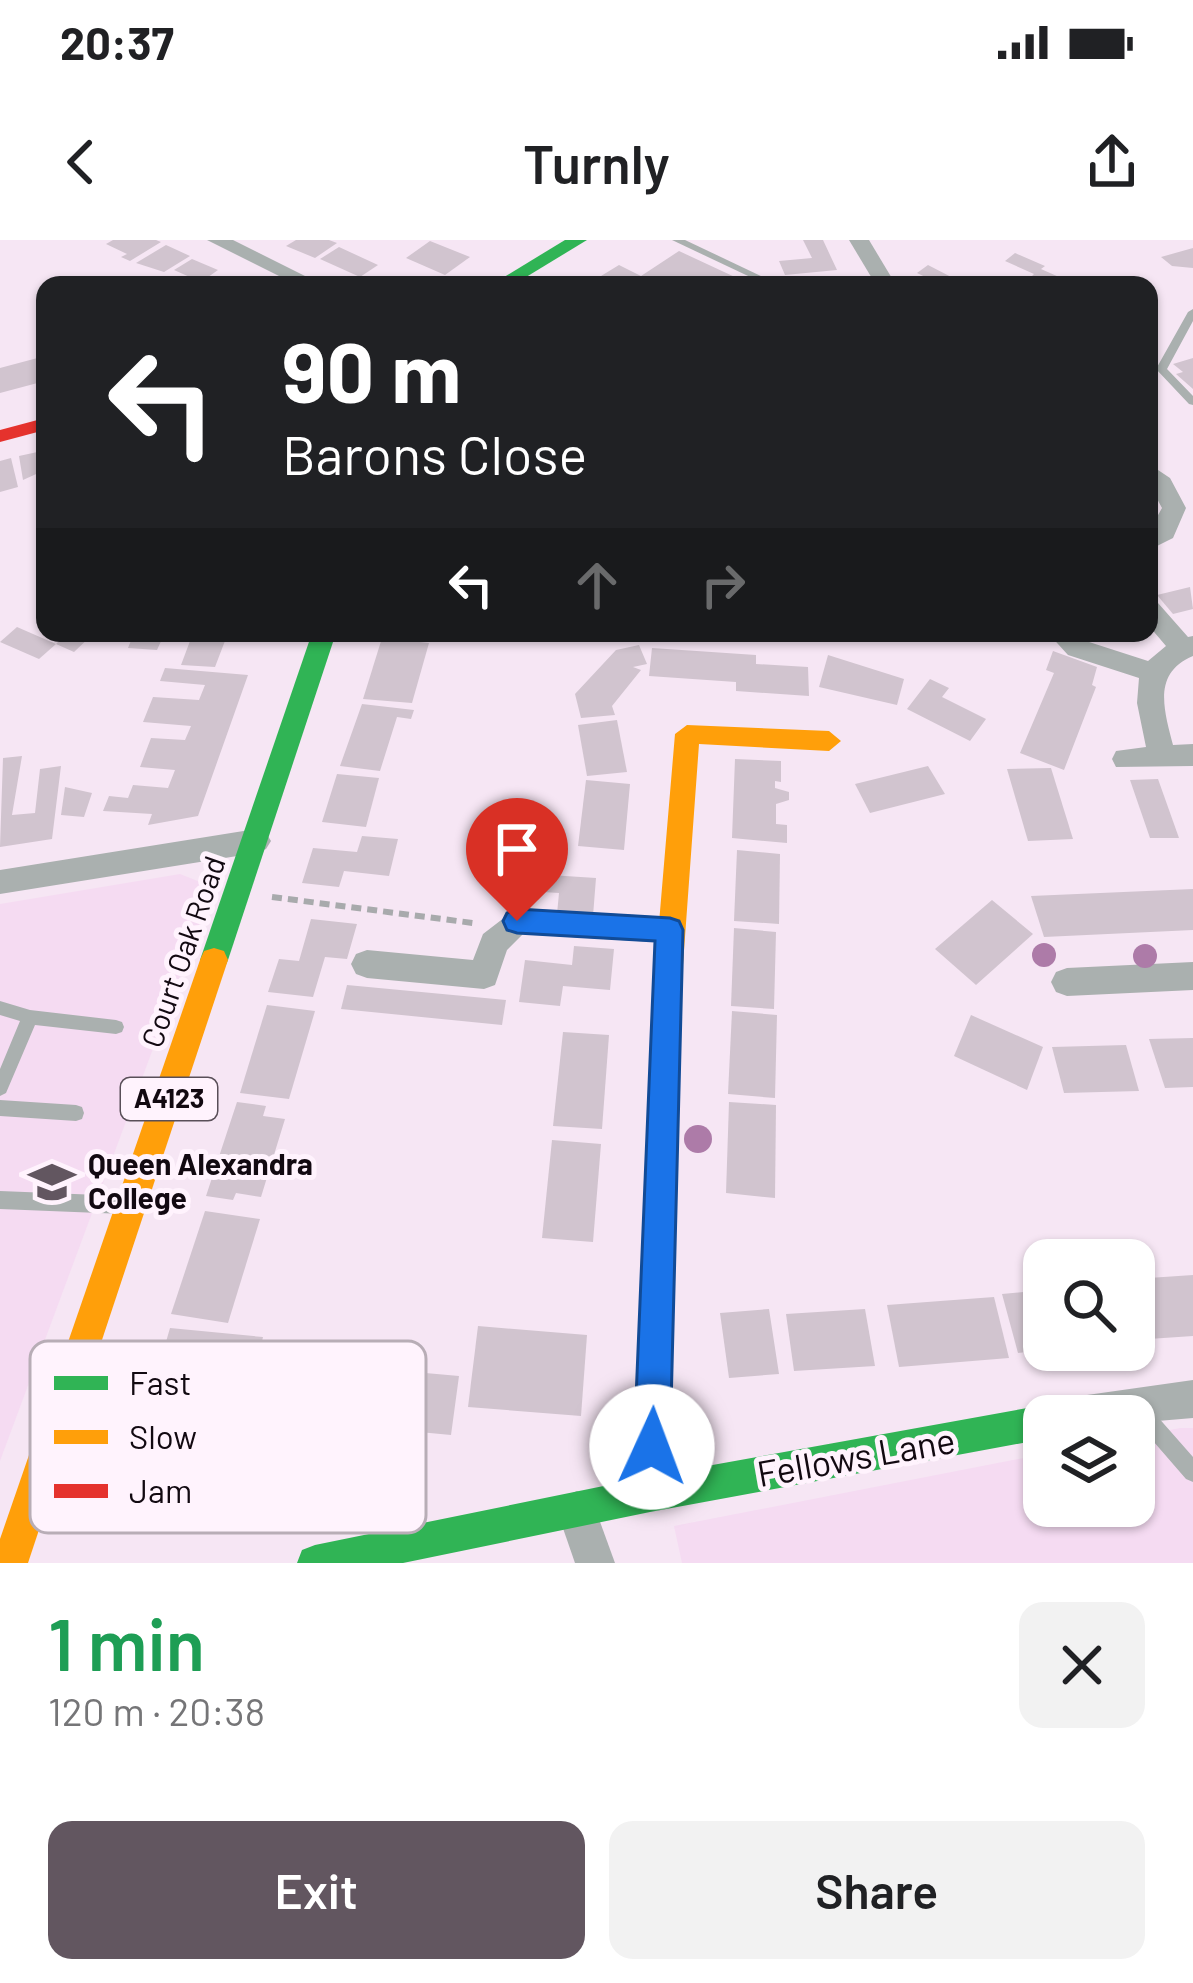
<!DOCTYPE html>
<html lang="en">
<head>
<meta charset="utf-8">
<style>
  body { margin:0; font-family:Barlow,sans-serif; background:#f2f2f2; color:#202124; height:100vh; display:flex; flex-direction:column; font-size:45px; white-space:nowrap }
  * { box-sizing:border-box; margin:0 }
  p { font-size:39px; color:#757577 }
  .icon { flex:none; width:66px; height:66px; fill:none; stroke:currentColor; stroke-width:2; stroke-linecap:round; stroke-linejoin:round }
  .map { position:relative; height:1323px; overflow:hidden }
  .side { display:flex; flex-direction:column; background:#fff; flex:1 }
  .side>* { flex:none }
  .banner { position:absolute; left:36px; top:36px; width:1122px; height:366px; border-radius:24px; box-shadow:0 3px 9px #0004; background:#202124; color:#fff; overflow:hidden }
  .tools { position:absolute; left:1023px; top:999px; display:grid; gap:24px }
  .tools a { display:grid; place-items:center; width:132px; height:132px; border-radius:24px; background:#fff; box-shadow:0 3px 9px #0004; font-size:60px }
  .pin { position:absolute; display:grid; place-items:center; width:102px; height:102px; color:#fff; margin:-123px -51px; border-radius:50% 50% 50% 0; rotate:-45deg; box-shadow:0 0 12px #0007 }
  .pin .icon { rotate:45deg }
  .me { position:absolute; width:132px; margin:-66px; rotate:2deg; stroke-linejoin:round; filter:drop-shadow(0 0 9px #0008) }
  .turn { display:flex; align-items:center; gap:42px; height:252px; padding:0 48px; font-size:54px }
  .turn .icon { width:156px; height:156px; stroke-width:2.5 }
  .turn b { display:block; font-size:84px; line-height:102px }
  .lanes { display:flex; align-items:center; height:114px; padding:0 48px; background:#0003; justify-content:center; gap:60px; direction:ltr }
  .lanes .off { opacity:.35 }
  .round { display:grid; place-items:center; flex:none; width:126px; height:126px; border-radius:24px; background:#f2f2f2 }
  .headline { display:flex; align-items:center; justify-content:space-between; height:204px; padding:0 48px }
  h1 { font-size:72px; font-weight:600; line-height:90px; color:#1e9e55 }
  .primary-button { display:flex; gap:24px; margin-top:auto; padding:24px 48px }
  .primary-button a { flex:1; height:138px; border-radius:24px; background:#625660; color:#fff; font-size:48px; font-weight:600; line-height:138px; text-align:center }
  .primary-button a+a { background:#f2f2f2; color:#202124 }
  .status { display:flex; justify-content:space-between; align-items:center; height:84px; padding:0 60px; background:#fff; direction:ltr }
  .status svg { height:33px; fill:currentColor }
  header { display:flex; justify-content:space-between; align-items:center; height:156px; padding:0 48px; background:#fff; font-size:54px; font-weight:600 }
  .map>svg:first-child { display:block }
</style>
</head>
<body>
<div class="status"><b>20:37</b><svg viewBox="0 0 49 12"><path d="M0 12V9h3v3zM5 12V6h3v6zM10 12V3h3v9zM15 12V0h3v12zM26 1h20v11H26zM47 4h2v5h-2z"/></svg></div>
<header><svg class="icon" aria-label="back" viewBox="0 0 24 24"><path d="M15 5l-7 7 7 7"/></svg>Turnly<svg class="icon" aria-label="share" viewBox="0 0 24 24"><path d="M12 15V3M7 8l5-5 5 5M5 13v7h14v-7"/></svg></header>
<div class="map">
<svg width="1193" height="1323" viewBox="0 0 1193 1323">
  <rect width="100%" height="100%" fill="#f6e6f4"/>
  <g fill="#f5dbf2">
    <polygon points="180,634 213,647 0,1221 0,664"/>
    <polygon points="1180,1188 1193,1188 1193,1323 682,1323 674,1286 1044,1214 1044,1266 1134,1266 1134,1197"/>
  </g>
  <g fill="#d1c4cf">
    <polygon points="113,0 156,0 161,2 130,21 121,17 127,14 106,4"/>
    <polygon points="296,0 329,0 337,3 315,18 286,6"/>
    <polygon points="803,0 823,0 837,30 785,35 779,21 812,18"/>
    <polygon points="430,1 470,17 445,35 406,18"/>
    <polygon points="166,5 190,16 164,32 136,23"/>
    <polygon points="339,7 378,25 360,37 320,19"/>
    <polygon points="1193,8 1193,28 1172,26 1161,17"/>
    <polygon points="679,11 752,45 619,45 601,36 619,25 641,36"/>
    <polygon points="1015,13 1045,26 1041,29 1077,45 1049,45 1031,37 1034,34 1005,21"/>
    <polygon points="192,19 218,30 201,42 174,30"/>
    <polygon points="928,25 957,40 977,45 942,45 917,33"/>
    <polygon points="45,116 45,141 0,153 0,128"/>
    <polygon points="1193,118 1193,149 1176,134 1183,132 1173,124"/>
    <polygon points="42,211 45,230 23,240 19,216"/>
    <polygon points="11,218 18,247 0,252 0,221"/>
    <polygon points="1190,347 1193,369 1173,374 1157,355"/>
    <polygon points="17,387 56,404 39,419 0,402"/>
    <polygon points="67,393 94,393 74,412 56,404"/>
    <polygon points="134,393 228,393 215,427 181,425 190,401 162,399 157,410 128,408"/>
    <polygon points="382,398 429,403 412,463 363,459"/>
    <polygon points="639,405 647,424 633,427 641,430 612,466 615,475 581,478 575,454 616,410"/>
    <polygon points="652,408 756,415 756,424 808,427 809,456 736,451 736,442 649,436"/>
    <polygon points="1053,411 1097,427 1092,445 1096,447 1064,530 1020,513 1054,433 1046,430"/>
    <polygon points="828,415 904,439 897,465 819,447"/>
    <polygon points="165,428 248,435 198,576 148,585 152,574 103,571 109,556 128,558 133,545 168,548 175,530 140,527 151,498 185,500 191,486 143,482 153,457 199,460 205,445 160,441"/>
    <polygon points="930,439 949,448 942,457 986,479 970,501 907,469"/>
    <polygon points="362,464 414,470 411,479 397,477 380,531 340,526"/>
    <polygon points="617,480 627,532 587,536 578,485"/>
    <polygon points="22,516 12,575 35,573 40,529 61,526 52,599 0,607 3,518"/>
    <polygon points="735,519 781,521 781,542 775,541 775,548 789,552 789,560 776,564 776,584 787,585 787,603 732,598"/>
    <polygon points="928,526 945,554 870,573 855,544"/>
    <polygon points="1051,528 1073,599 1028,601 1007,529"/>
    <polygon points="337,534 379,538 366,587 322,582"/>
    <polygon points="1158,539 1179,598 1150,598 1130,540"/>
    <polygon points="586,540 630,544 624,610 578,606"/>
    <polygon points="65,547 92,553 84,577 61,575"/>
    <polygon points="362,596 398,599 389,636 344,631 339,647 302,643 313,608 357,612"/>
    <polygon points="737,610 780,614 779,684 734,681"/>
    <polygon points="515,615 552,617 550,635 596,638 593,676 557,674 559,653 510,650"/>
    <polygon points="1193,649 1193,690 1044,697 1031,656"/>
    <polygon points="992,660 1033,694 976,745 935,709"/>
    <polygon points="311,679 357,684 347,719 325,717 313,757 268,752 279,719 299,721"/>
    <polygon points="734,688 776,692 774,769 731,766"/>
    <polygon points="574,706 614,709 610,750 563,746 560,766 519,762 525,720 572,725"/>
    <polygon points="347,745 506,760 502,785 341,769"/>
    <polygon points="267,765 315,771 289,859 240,853"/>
    <polygon points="732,771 777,775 775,858 728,854"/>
    <polygon points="971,775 1043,807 1027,850 954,816"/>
    <polygon points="563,792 609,795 602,889 553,886"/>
    <polygon points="1193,798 1193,847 1165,848 1149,799"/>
    <polygon points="1126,805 1139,851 1064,853 1052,807"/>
    <polygon points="237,862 266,866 263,876 285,879 261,957 236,953 233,960 206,956"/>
    <polygon points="729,862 776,865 775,958 726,953"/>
    <polygon points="552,900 601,904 593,1002 542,998"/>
    <polygon points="205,971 260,979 228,1083 171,1074"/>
    <polygon points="1193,1035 1193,1096 1134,1100 1134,1039"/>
    <polygon points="1044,1050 1044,1110 1018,1113 1002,1054"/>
    <polygon points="994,1057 1009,1118 899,1127 887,1065"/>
    <polygon points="769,1069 779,1134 729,1138 720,1073"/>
    <polygon points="865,1069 875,1126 794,1131 786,1074"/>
    <polygon points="478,1086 587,1095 581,1176 468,1167"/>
    <polygon points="170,1088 263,1097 253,1139 236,1137 229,1167 241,1168 228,1223 137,1213 150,1166 162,1167 171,1135 157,1133"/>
    <polygon points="387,1103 408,1105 403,1131 459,1136 451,1195 345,1185 356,1128 382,1130"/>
  </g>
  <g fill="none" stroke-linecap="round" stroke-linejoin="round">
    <polyline stroke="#a8aaac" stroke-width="6" stroke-dasharray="10 6" stroke-linecap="butt" points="272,657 473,683"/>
    <g fill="#aab0af" fill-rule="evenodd">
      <polygon points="672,0 685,0 780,45 767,45"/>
      <polygon points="1193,69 1193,81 1167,129 1193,156 1193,165 1189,164 1156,129 1188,72"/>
      <polygon points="0,761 30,770 116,780 122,782 124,787 122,792 116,794 35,785 6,853 0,856 0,829 20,781 0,775"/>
      <polygon points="0,860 76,865 82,867 84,873 82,879 76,881 0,876"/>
      <polygon points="0,951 124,956 130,959 133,965 130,971 124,974 0,969"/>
      <polygon points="1135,1156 1142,1159 1193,1217 1193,1242 1186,1239 1134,1179 1134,1176 1128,1173 1125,1166 1128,1159"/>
    </g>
    <g fill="#aab0af" fill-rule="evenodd">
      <polygon points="207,0 233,0 323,45 297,45"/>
      <polygon points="849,0 869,0 896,45 876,45"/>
      <polygon points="1149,224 1170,238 1186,268 1173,298 1149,310 1149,291 1162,268 1149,244"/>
      <path d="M1149 360 1158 363 1188 397 1193 396V416C1152 433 1164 470 1173 505L1193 504V526L1116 527 1112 519 1116 511 1146 507 1137 463 1139 438 1068 415 1048 393H1077L1086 401 1148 421 1166 406 1149 386Z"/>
      <polygon points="256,589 266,593 271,601 266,609 256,613 0,654 0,630"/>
      <polygon points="517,668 669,677 680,681 684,690 680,699 669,703 523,694 507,710 495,745 484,749 367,738 356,734 351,724 356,714 367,710 473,720 483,694"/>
      <polygon points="1193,722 1193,750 1067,756 1056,752 1051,742 1056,732 1067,728"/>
      <polygon points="1193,1140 1193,1178 1134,1183 1134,1176 1054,1176 1059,1162 1073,1157"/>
      <polygon points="577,1251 591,1257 615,1323 575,1323 557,1271 563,1257"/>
    </g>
    <g fill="#30b455" fill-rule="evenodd">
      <polygon points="565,0 587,0 513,45 491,45"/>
      <polygon points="312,393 336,393 228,720 224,729 214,732 204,729 200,720"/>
      <polygon points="666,753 676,757 680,766 668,1233 1044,1165 1056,1170 1059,1176 1044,1176 1044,1199 650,1272 403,1323 297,1323 302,1310 315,1305 633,1240 652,766 656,757"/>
    </g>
    <g fill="#ff9f0a" fill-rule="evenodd">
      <polygon points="687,485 829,491 841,501 829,511 699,504 680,766 676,775 666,779 656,775 652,766 675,494"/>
      <polygon points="214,708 224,711 228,720 28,1323 0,1323 0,1299 200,720 204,711"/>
    </g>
    <polygon fill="#e5322d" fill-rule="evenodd" points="45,178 45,190 0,202 0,190"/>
  </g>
  <g fill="#ad7ba8">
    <circle cx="1044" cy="715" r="12"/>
    <circle cx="1145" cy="716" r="12"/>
    <circle cx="698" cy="899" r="14"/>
  </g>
  <polygon fill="#1a73e8" stroke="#114b97" stroke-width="3" points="517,669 670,678 679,681 683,690 670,1207 664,1219 652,1224 639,1219 634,1207 655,701 517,693 507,690 503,681 507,673"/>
  <defs>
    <symbol id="university-bare" viewBox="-9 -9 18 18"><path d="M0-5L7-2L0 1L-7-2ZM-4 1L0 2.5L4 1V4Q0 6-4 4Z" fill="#625660" stroke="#fff3fd" stroke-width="2.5" paint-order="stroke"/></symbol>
  </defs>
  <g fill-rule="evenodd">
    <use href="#university-bare" x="19" y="909" width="66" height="66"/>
  </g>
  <g text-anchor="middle" stroke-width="10" stroke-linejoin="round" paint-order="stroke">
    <rect fill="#fff3fd" stroke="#594f58" stroke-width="3" x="121" y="838" width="96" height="42" rx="9"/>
    <g font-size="27" font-weight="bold" fill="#120911">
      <text x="169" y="868">A4123</text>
    </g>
    <g font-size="30" fill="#120911" stroke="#fff3fd">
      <text transform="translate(184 712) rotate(-71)" y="10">Court Oak Road</text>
    </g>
    <g font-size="30" font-weight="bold" fill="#120911" stroke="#fff3fd" text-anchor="start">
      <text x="88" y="935">Queen Alexandra<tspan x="88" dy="34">College</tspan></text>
    </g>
    <g font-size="36" fill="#120911" stroke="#fff3fd">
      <text transform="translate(856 1217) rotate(-10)" y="13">Fellows Lane</text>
    </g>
  </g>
  <rect x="30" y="1101" width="396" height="192" rx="18" fill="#fff3fd" stroke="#b8adb6" stroke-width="3"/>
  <rect x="54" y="1136" width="54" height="14" fill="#30b455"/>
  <rect x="54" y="1190" width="54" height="14" fill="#ff9f0a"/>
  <rect x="54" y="1244" width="54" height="14" fill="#e5322d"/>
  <g font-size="33" fill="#120911">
    <text x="129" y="1155">Fast</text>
    <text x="129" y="1209">Slow</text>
    <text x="129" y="1263">Jam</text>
  </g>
</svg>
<div class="tools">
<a><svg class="icon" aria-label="search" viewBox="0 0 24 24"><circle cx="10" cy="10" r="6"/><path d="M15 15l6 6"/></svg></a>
<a><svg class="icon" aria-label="layers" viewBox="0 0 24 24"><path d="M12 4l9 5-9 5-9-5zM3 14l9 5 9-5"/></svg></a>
</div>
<div class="pin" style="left:517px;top:681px;background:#d93025"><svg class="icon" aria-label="arrive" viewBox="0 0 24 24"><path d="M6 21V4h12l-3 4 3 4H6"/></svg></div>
<svg class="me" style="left:652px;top:1207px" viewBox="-20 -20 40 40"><circle r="19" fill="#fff"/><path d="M0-13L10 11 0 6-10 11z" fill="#1a73e8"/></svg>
<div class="banner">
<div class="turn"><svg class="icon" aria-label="left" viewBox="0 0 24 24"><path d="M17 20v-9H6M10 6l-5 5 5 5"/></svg><div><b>90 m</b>Barons Close</div></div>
<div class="lanes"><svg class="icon" aria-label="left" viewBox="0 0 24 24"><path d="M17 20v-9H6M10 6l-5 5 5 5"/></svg><svg class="icon off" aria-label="ahead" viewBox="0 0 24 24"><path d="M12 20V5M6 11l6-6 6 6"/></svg><svg class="icon off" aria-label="right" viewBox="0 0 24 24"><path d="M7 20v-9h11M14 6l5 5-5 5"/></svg></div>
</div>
</div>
<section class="side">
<div class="headline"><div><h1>1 min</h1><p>120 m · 20:38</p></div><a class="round"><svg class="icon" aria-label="close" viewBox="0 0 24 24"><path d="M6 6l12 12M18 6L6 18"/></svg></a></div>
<div class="primary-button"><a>Exit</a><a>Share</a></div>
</section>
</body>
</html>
